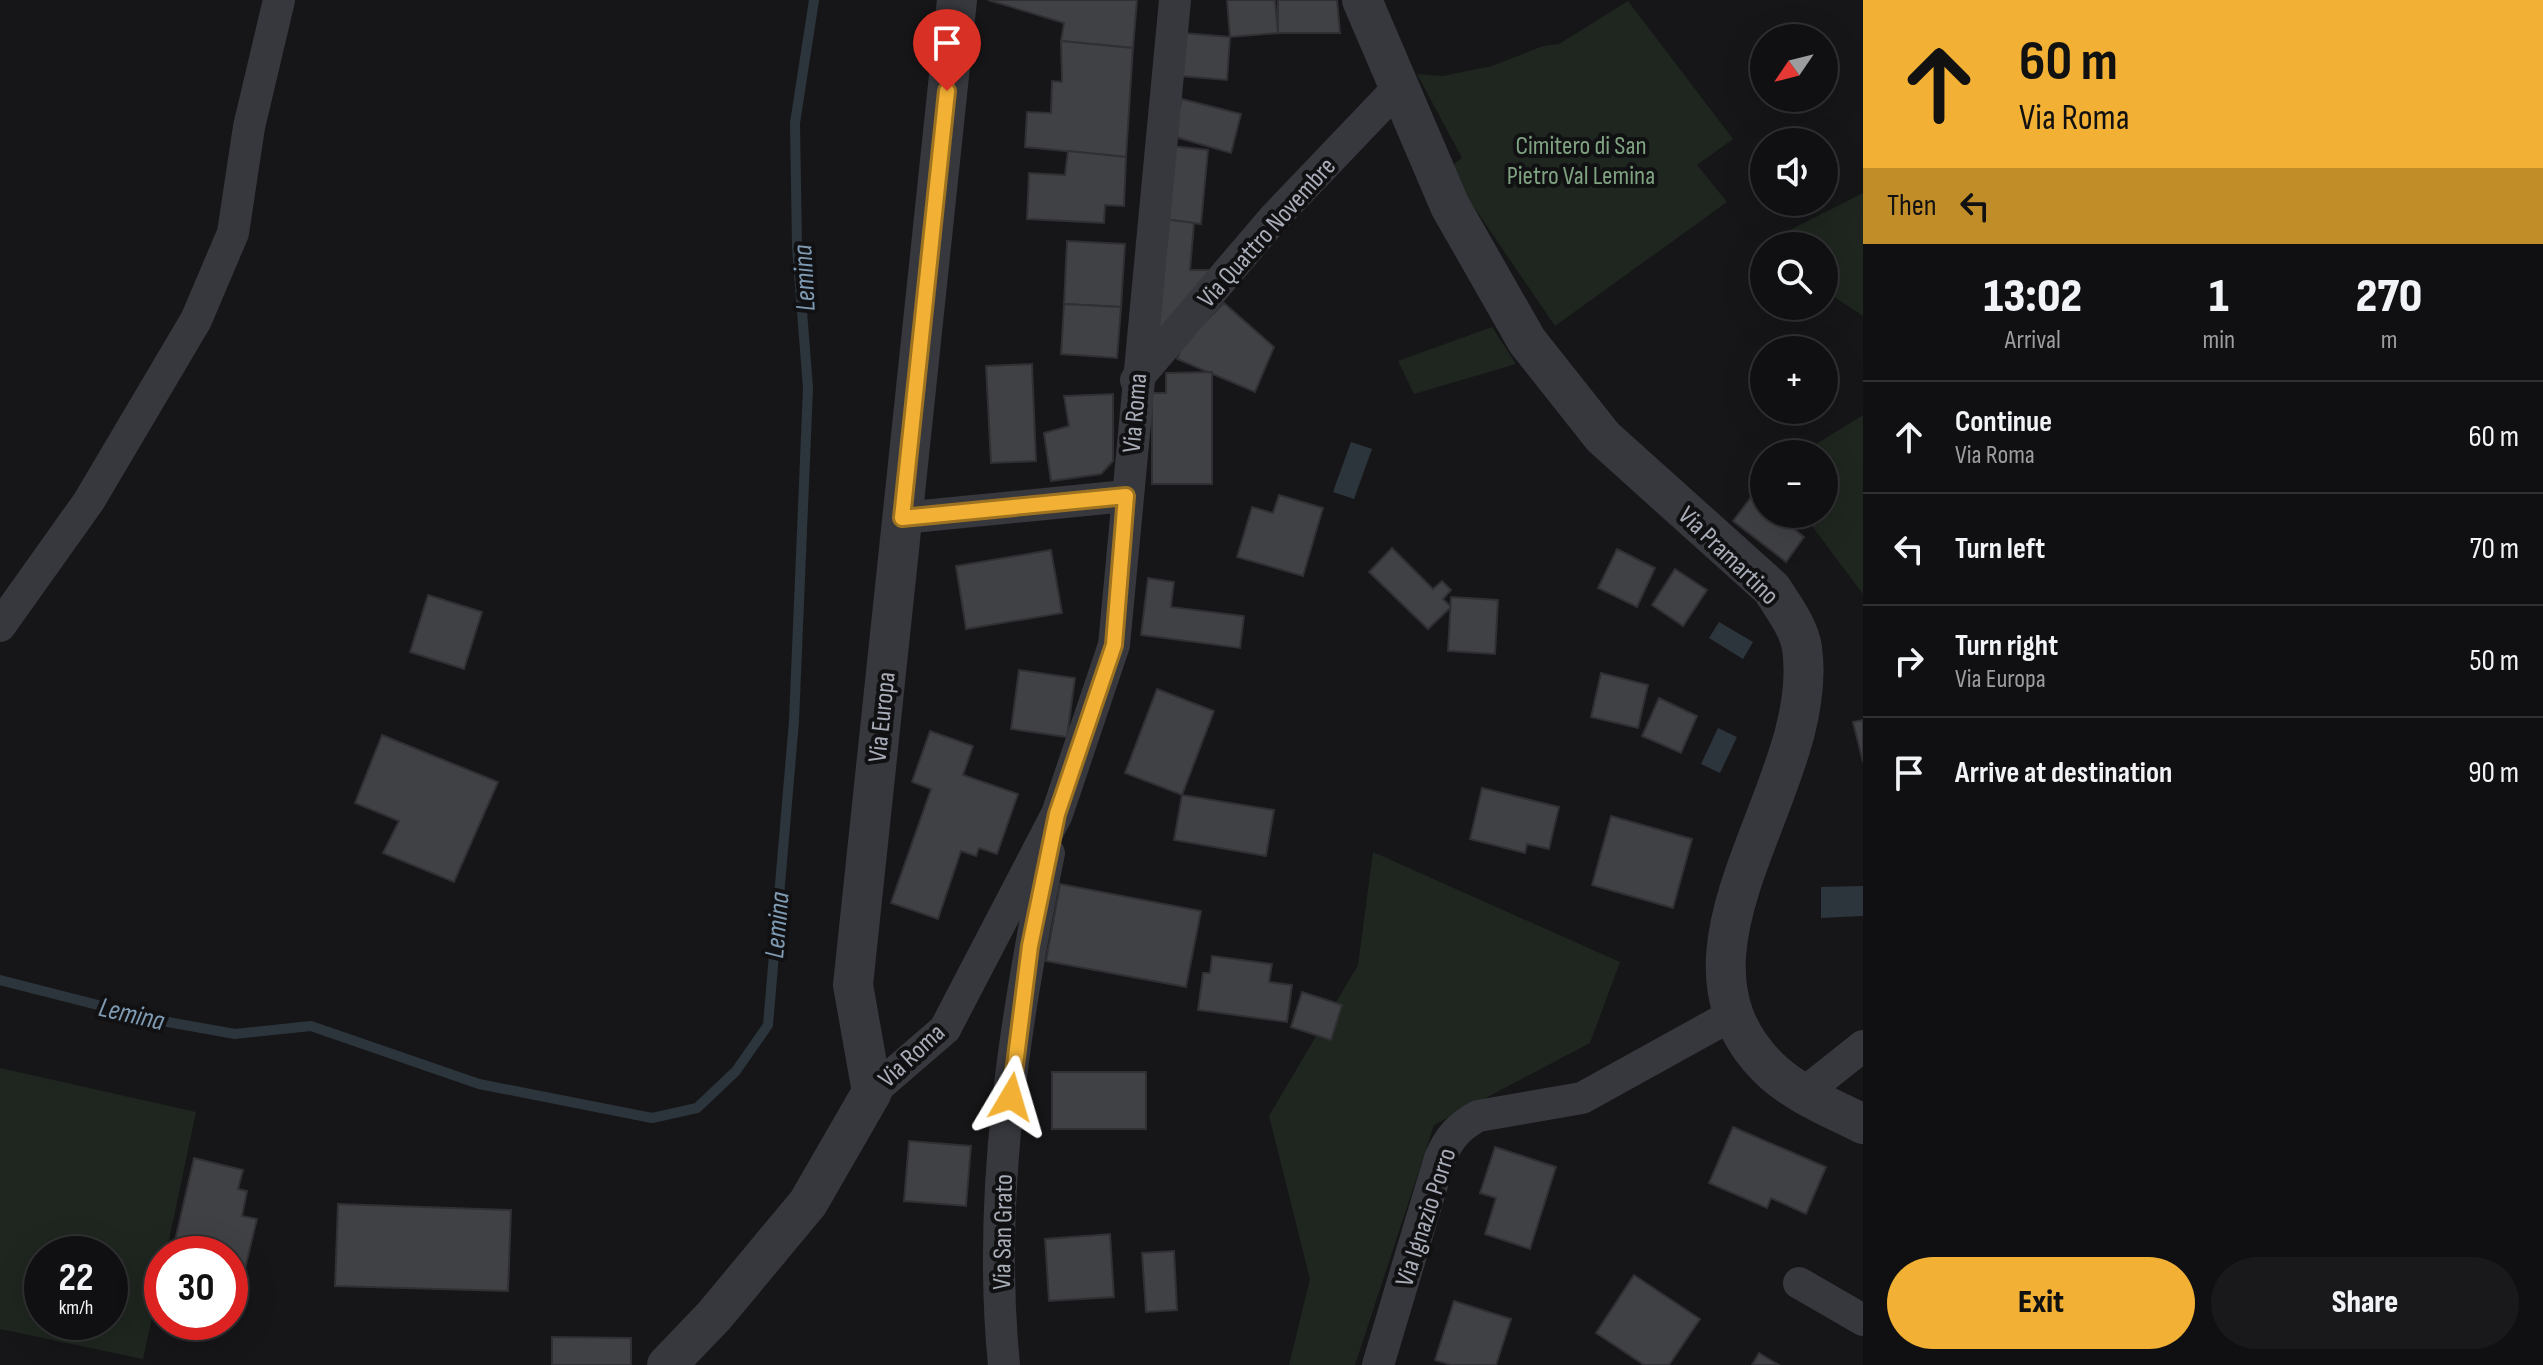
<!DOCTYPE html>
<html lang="en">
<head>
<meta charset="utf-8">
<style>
  body { margin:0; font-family:"Sofia Sans Condensed",sans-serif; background:#19191b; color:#f1f3f6; height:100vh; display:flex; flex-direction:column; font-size:30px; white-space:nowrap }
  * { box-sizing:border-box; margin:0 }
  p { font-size:26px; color:#9c9d9f }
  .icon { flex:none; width:44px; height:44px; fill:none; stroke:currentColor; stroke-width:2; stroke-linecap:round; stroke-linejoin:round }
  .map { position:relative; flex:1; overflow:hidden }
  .sheet { display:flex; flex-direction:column; background:#101012; width:680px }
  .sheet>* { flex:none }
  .banner { background:#f2b134; color:#111; overflow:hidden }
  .needle { width:52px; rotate:235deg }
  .tools { position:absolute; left:1750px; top:24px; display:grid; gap:16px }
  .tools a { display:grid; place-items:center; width:88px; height:88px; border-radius:50%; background:#101012; box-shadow:0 8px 32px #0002,0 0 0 2px #303032; font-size:40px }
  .speed { position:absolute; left:24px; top:1236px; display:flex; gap:16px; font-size:40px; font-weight:700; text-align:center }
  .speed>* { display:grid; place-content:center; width:104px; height:104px; border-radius:50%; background:#101012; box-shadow:0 8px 32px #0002,0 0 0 2px #303032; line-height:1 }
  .speed small { font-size:20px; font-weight:400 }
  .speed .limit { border:12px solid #d22; background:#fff; color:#111 }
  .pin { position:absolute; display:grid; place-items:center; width:68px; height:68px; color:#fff; margin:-82px -34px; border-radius:50% 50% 50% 0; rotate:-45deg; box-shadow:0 0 8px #0007 }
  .pin .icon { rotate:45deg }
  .me { position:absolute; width:88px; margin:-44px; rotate:7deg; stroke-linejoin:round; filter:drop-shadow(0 0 6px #0008) }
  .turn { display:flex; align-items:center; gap:28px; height:168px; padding:0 24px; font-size:36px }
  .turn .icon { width:104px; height:104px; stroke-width:2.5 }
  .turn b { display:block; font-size:56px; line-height:68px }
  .then { display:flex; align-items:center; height:76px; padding:0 24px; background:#0003; gap:16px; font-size:30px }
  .eta { display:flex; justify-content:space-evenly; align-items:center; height:136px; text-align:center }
  .eta b { font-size:48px; font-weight:800; line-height:56px }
  .cta { display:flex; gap:16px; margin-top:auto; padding:16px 24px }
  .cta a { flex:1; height:92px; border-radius:48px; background:#f2b134; color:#111; font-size:32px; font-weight:800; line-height:92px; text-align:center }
  .cta a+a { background:#19191b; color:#f1f3f6 }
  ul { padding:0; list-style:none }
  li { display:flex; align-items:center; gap:24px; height:112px; padding:0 24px; border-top:2px solid #303032 }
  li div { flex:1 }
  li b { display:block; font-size:30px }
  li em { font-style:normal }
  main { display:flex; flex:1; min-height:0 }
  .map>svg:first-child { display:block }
</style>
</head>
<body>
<main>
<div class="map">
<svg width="1863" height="1365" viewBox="0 0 1863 1365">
  <rect width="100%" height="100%" fill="#161618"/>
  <g fill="#1e261f" fill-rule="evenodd">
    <polygon points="1628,1 1733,139 1697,165 1727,202 1555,326 1448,169 1462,158 1417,74 1443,76 1492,66 1543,46 1559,44"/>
    <polygon points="1863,193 1863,316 1824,290 1824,246 1764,246 1764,250 1758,246"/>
    <polygon points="1492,327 1516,364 1414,394 1398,361"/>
    <polygon points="1863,415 1863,594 1803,514 1824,514 1824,454 1800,454"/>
    <polygon points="1373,852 1620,962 1590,1043 1434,1125 1355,1365 1289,1365 1310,1279 1269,1116 1358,965"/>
    <path d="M0 1068 196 1112 166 1254H162V1272L143 1359 0 1329ZM110 1254V1322H42V1254Z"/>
  </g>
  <g fill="#2c353c">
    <polygon points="1351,442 1372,449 1354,499 1333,492"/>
    <polygon points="1719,622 1753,642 1743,659 1709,638"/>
    <polygon points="1718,728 1737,737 1720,773 1701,764"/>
    <polygon points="1863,886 1863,916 1821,918 1821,887"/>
  </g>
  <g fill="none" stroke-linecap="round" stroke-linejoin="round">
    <polyline stroke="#2c353c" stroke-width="10" points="0,980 157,1020 235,1034 311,1026 479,1084 652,1118 697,1108 736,1071 768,1025 794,721 808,388 797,247 795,123 814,0"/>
  </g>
  <g fill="#404145" stroke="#303034" stroke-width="2">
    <polygon points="988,0 1137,0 1133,48 1061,41 1064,23"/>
    <polygon points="1227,0 1275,0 1278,33 1230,37"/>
    <polygon points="1278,0 1337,0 1340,33 1278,33"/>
    <polygon points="1183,33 1230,37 1227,80 1180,76"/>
    <polygon points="1061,41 1133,48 1126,157 1025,147 1027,112 1051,113 1052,81 1062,82"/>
    <polygon points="1182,99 1241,114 1231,153 1172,136"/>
    <polygon points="1172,146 1208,150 1201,224 1164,219"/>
    <polygon points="1068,151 1126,157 1124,206 1105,205 1104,223 1027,219 1029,173 1065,175"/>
    <polygon points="1164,219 1194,223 1190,270 1212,270 1164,328 1150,327"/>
    <polygon points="1067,241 1125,244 1121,307 1064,304"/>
    <polygon points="1224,303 1274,347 1255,392 1177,359 1184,342"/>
    <polygon points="1064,304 1121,307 1117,358 1061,354"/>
    <polygon points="1032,364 1036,461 991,463 986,366"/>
    <polygon points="1212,372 1212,484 1152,484 1152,393 1166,393 1166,373"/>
    <polygon points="1113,394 1113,461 1101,474 1051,481 1044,433 1069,426 1064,396"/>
    <polygon points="1279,495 1323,508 1303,576 1237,557 1252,507 1273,513"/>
    <polygon points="1752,496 1764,506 1764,514 1775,514 1804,537 1786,562 1733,521"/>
    <polygon points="1392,548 1433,589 1442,581 1451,590 1443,599 1451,607 1428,629 1369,572"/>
    <polygon points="1617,549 1655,568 1637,607 1598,588"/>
    <polygon points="1051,550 1062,613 966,629 956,566"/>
    <polygon points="1675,569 1707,590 1683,626 1652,605"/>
    <polygon points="1148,578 1174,582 1171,607 1244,616 1240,648 1141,635"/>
    <polygon points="428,595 482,612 464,669 410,652"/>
    <polygon points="1451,597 1498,600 1495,654 1448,651"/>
    <polygon points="1019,670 1075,678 1067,737 1011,729"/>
    <polygon points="1601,673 1648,685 1638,728 1591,717"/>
    <polygon points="1157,689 1214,711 1182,795 1125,773"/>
    <polygon points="1659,698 1697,716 1681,753 1642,736"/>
    <polygon points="1863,720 1863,762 1853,722"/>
    <polygon points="930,731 973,746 963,775 1018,794 997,854 979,848 976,856 961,851 938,919 891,903 931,789 912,782"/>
    <polygon points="382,735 498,782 454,882 383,853 399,821 355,803"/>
    <polygon points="1482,788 1559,807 1549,849 1527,844 1525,853 1470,839"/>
    <polygon points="1182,795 1274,810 1266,856 1174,840"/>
    <polygon points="1611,816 1692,839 1673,908 1592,885"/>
    <polygon points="1060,884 1201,911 1186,987 1046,961"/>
    <polygon points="1212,956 1272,964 1269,982 1292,985 1287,1022 1198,1010 1203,973 1210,973"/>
    <polygon points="1302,992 1342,1005 1331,1040 1291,1027"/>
    <rect x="1052" y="1072" width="94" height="57"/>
    <polygon points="1733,1127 1826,1167 1806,1214 1771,1198 1767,1208 1709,1183"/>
    <polygon points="909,1141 971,1146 966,1206 904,1201"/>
    <polygon points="1495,1147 1556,1167 1530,1249 1485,1234 1496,1198 1480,1193"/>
    <polygon points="194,1158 243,1170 238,1189 247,1191 242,1216 257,1219 240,1289 230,1286 230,1254 172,1254"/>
    <polygon points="338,1204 511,1210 508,1291 335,1286"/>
    <polygon points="1110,1234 1114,1297 1049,1301 1045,1239"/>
    <polygon points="1174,1251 1177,1310 1146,1312 1142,1253"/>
    <polygon points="1634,1275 1700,1319 1669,1365 1644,1365 1596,1333"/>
    <polygon points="1454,1301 1511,1319 1496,1365 1451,1365 1435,1360"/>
    <polygon points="552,1337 631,1338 631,1365 552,1365"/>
    <polygon points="1759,1353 1779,1365 1752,1365"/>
  </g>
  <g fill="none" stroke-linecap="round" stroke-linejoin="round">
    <g stroke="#37383d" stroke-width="32">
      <polyline points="1136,380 1273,219 1399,87"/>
      <polyline points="902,518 1126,496"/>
      <polyline points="0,626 89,501 196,320 233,233 249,127 279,0"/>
      <polyline points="872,1092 945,1029 1057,814 1114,645 1175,0"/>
      <polyline points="1804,1093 1863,1046"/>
      <polyline points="1799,1283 1863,1320"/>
      <path d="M1004 1365C987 1195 1015 1019 1049 853"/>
      <path d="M1378 1365 1440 1158C1449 1138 1458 1127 1478 1116L1582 1098 1732 1015"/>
    </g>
    <g stroke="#37383d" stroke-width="40">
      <path d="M1362 0 1450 206 1527 341 1603 437 1772 589C1783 607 1799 627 1802 648 1822 788 1644 953 1773 1072 1798 1095 1834 1109 1863 1124"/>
      <polyline points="667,1365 714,1316 808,1203 872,1092 853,985 957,0"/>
    </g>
  </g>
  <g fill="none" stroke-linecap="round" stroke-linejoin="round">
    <defs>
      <polyline id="route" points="947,91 902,518 1126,496 1114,645 1057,814 1030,946 1011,1097"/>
    </defs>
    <use href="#route" stroke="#9d7322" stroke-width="20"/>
    <use href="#route" stroke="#f2b134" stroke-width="14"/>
  </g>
  <g text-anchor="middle" stroke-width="8" stroke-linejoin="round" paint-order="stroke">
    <g font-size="26" fill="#7fa381" stroke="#111113">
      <text x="1581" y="154">Cimitero di San<tspan x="1581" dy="30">Pietro Val Lemina</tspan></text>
    </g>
    <g font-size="26" fill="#a8adb8" stroke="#111113">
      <text transform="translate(1266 232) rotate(-48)" y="9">Via Quattro Novembre</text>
      <text transform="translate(1134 413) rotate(-85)" y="9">Via Roma</text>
      <text transform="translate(1729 555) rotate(44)" y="9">Via Pramartino</text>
      <text transform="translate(881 717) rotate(-84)" y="9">Via Europa</text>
      <text transform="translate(911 1055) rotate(-43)" y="9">Via Roma</text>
      <text transform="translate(1425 1217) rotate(-72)" y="9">Via Ignazio Porro</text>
      <text transform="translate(1002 1232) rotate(-89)" y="9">Via San Grato</text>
    </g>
    <g font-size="28" font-style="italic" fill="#7f9bb3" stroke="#111113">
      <text transform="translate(803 278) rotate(-93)" y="10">Lemina</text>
      <text transform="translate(776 925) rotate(-85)" y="10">Lemina</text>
      <text transform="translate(132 1013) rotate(13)" y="10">Lemina</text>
    </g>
  </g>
</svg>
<div class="tools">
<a><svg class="needle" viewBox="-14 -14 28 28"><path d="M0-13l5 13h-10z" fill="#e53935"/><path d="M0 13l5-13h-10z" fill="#9c9d9f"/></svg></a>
<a><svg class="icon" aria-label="sound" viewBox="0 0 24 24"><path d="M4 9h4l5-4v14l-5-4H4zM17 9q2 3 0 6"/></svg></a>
<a><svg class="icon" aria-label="search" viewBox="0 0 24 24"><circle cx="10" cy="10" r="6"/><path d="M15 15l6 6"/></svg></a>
<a>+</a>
<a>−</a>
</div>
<div class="speed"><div>22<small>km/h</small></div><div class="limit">30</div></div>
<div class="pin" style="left:947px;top:91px;background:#d93025"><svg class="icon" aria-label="arrive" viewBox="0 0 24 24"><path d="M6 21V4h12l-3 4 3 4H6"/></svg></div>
<svg class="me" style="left:1011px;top:1097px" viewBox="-20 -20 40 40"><path d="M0-17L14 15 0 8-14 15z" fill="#f2b134" stroke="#fff" stroke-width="4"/></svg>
</div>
<section class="sheet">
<div class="banner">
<div class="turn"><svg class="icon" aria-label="ahead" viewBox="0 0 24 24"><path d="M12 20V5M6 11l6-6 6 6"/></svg><div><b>60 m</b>Via Roma</div></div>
<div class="then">Then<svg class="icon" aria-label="left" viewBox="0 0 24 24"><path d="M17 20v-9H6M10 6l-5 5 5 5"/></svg></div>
</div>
<div class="eta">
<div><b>13:02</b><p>Arrival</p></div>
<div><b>1</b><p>min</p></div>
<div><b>270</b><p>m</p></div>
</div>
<ul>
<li><svg class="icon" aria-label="ahead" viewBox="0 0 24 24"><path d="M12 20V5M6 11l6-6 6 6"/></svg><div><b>Continue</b><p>Via Roma</p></div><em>60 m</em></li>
<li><svg class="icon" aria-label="left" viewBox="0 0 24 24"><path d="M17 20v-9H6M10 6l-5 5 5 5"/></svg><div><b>Turn left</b></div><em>70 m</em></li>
<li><svg class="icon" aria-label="right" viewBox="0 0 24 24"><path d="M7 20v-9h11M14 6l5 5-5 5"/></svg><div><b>Turn right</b><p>Via Europa</p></div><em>50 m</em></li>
<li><svg class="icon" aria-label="arrive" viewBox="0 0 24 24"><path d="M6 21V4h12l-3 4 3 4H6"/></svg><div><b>Arrive at destination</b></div><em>90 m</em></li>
</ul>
<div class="cta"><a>Exit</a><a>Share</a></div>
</section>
</main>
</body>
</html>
